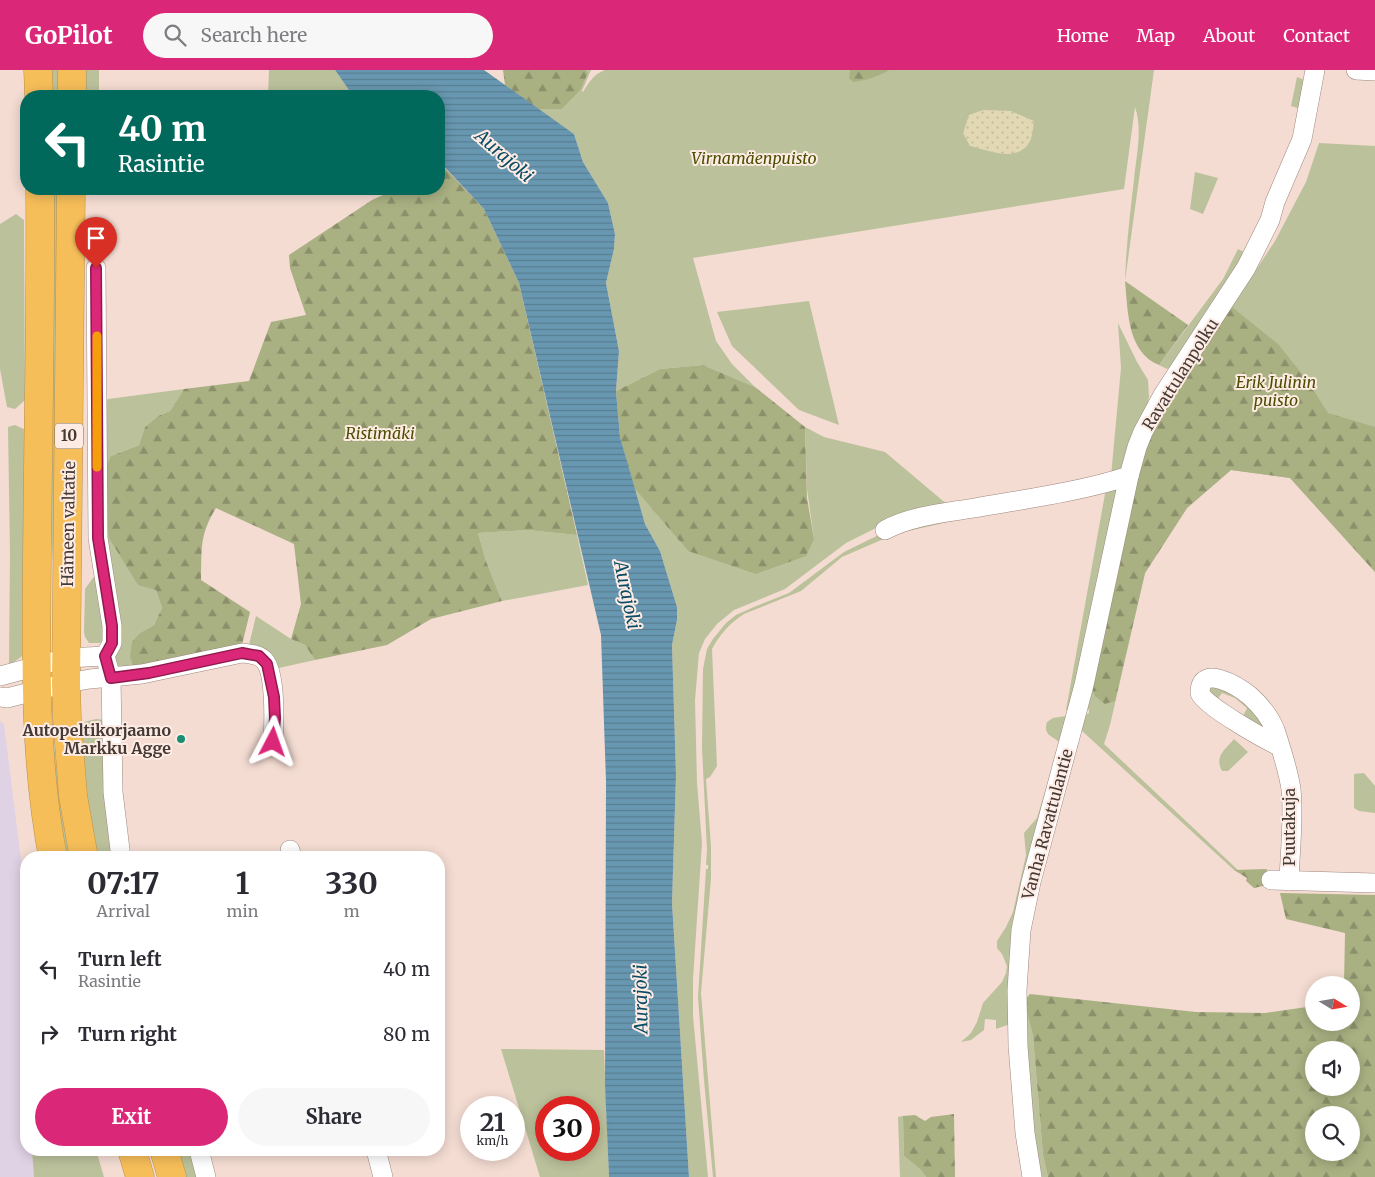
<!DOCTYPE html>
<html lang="en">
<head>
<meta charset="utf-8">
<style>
  body { margin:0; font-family:Merriweather,serif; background:#f7f7f7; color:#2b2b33; height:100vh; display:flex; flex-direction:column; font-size:19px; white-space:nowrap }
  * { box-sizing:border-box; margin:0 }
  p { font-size:16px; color:#7c7c81 }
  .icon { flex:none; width:28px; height:28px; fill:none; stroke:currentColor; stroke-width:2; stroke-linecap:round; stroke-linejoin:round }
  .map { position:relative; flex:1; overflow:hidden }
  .side { position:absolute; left:20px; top:781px; width:425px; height:305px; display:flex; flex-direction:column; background:#fff; border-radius:20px; box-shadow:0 2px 12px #0003 }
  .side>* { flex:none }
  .top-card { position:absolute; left:20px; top:20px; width:425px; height:105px; border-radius:20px; box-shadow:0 2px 12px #0003; background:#00695c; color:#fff; overflow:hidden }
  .needle { width:32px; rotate:101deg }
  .buttons { position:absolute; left:1305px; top:906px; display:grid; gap:10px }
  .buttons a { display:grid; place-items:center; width:55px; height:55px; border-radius:50%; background:#fff; box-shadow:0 2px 12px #0003; font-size:25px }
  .speed { position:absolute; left:460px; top:1026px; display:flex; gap:10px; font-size:25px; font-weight:700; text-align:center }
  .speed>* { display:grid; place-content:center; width:65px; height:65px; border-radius:50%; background:#fff; box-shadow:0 2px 12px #0003; line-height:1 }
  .speed small { font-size:12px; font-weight:400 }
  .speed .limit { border:8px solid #d22; background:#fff; color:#111 }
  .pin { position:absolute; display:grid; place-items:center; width:42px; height:42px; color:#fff; margin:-51px -21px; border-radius:50% 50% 50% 0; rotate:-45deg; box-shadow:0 0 5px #0007 }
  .pin .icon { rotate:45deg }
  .me { position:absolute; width:55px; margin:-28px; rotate:4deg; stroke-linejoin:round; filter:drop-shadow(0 0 4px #0008) }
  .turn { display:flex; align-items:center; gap:18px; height:105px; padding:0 15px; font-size:22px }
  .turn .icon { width:65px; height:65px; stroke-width:2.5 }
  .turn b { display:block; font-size:35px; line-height:42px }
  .eta { display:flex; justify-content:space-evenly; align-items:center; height:85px; text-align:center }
  .eta b { font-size:30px; font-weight:700; line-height:35px }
  .cta { display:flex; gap:10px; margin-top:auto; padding:10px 15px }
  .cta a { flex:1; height:58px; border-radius:30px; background:#db2777; color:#fff; font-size:20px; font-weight:700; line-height:58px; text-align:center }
  .cta a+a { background:#f7f7f7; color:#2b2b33 }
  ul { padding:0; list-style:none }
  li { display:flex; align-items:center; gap:15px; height:65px; padding:0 15px }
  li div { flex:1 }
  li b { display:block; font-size:19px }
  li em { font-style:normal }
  header { display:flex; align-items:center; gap:30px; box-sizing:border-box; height:70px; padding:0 25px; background:#db2777; color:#fff }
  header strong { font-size:24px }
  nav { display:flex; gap:28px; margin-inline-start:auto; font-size:18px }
  .search { width:350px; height:45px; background:#f7f7f7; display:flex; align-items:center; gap:12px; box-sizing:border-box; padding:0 18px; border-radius:28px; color:#7c7c81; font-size:19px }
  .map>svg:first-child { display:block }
</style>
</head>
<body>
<header>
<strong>GoPilot</strong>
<div class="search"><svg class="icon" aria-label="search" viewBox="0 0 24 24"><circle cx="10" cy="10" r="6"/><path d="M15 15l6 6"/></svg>Search here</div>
<nav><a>Home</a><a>Map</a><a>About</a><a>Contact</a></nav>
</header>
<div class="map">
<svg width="1375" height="1107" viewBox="0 0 1375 1107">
  <defs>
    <pattern id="forest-firs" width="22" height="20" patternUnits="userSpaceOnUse" patternTransform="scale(1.25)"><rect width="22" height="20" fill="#a9b082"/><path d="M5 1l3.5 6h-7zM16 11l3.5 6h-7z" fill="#8b906b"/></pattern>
    <pattern id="sand-dots" width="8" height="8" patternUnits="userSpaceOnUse" patternTransform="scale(1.25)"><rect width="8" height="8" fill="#e2d8b3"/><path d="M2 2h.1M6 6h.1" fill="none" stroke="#c3ba9b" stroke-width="1.8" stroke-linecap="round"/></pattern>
    <pattern id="water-rules" width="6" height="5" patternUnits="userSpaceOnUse" patternTransform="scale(1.25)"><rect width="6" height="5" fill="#6898b1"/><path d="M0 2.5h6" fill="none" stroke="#577d91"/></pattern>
  </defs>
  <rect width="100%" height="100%" fill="#f4dcd2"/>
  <polygon fill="#e0d2e5" points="0,651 4,654 22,798 26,818 26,1080 32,1080 34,1107 0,1107"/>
  <g fill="#bbc19b" fill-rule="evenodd">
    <polygon points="47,0 63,0 63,26 48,26"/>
    <rect x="81" y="0" width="18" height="26"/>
    <polygon points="269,0 335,0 353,26 268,26"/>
    <path d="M586 0H591L582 21 583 22C589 12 594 4 605 0H1154L1125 211C1126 177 1130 144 1134 110 1136 87 1143 60 1135 37L1124 119 693 188 716 271 732 294 755 317 703 295 660 299 616 321 619 281 606 213 614 179 615 164 608 133 583 92 574 64 538 39H562L580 21 588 3Z"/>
    <polygon points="1297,7 1307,11 1301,39 1291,36"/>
    <polygon points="1319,73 1375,76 1375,502 1290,408 1231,400 1187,438 1145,503 1110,655 1104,674 1238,800 1234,800 1081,660 1084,646 1089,643 1089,640 1083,637 1216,261 1275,171 1306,112"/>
    <polygon points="1195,102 1218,108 1203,144 1190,139"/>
    <polygon points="49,119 62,119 53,561 53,493 50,443"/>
    <polygon points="16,144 24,150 25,330 15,339 7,337 0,299 0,154"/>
    <polygon points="1238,179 1248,184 1177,292 1167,299 1159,295 1223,209"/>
    <polygon points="809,231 839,355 799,340 732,276 717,242"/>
    <polygon points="1118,253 1137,292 1148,310 1149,327 1146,342 1128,394 1111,406 1121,298"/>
    <polygon points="184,319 170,341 158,346 145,357 139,375 111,386 162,538 154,555 140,563 135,599 121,598 116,595 100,427 103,332 108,329"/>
    <polygon points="15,355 26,360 28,578 21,587 11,594 9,594 10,482 8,357"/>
    <polygon points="805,357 824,367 885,382 949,436 900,446 846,473 785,519 734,540 717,554 705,569 699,583 695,630 697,713 702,773 693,909 693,946 708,1107 689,1107 672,833 676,705 672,575 677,550 677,537 660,481 645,454 634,418 688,481 814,469 807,419"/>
    <path d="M1114 415 1120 418V421L1075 631 1071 641 1066 640 1105 424 1101 421 983 444 895 464 842 487 801 521 744 544C730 553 720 564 712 579L717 696 710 707 706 709 711 777V808L701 923 716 1107H713L704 1010 698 927 706 799H708V795H706L707 780 702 678 703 599 707 579 713 569 726 553 736 545 754 537 789 523 844 482 895 457 910 452 972 440Z"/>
    <polygon points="527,460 577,465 588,515 502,531 486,491 478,463"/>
    <polygon points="98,501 106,557 103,570 100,573 89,573 85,567 84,562 85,519"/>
    <polygon points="256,546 291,569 305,575 315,590 274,599 248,579"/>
    <polygon points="1212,614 1246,629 1267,661 1243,646 1247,638 1235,628 1222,623 1216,631 1206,616"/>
    <path d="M1066 646 1013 953 996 959V950L985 949 984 960 971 970 961 972 971 963 977 952 983 933 1002 912 1006 903 1007 896 1002 884 997 878V871L1006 857 1013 842 1026 785 1024 763 1037 748 1060 672C1051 666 1043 664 1047 652L1053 648Z"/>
    <polygon points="96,649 105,650 116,787 93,787 90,770 80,653"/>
    <polygon points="52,654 60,733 73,787 62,787 46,655"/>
    <path d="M1234 669 1248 682 1228 701H1222C1214 686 1225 680 1234 669Z"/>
    <polygon points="1364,703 1375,716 1375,743 1359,741 1354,738 1354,704"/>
    <polygon points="1024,931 1033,966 1043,1085 1048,1107 1039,1107 1027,1031"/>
    <path d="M501 979 604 980 609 1107H540ZM546 1038H589V1080H546Z"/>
    <polygon points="903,1046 904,1086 921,1100 926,1107 900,1107 898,1047"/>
    <polygon points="32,1080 96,1080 104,1107 34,1107"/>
    <polygon points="175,1080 191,1080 200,1107 185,1107"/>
  </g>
  <g fill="url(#forest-firs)" fill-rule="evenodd">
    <polygon points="503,0 586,0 588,3 580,21 562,39 538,39 505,15"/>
    <path d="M850 0H889C878 7 866 10 853 12L849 8Z"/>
    <path d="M444 97 484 139 519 213 577 465 527 460 478 463 486 491 502 531 431 549 387 575 315 590 305 575 291 569 301 534 294 474 216 438C199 466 202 478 201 510L250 542 242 575 135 599 130 587 132 572 140 563 154 555 162 538 156 520 138 515 109 468 104 427 106 397 111 386 139 375 145 357 158 346 170 341 184 319 249 311 271 252 306 245 290 198 289 185 372 130 396 119H439V100Z"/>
    <path d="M1125 211 1188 255 1159 295C1127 282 1128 241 1125 211Z"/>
    <polygon points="1232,237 1278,274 1307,310 1328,343 1375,357 1375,502 1290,408 1231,400 1187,438 1145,503 1115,631 1105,634 1095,626 1090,615 1133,414 1157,346"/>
    <polygon points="703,295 755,317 805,357 807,428 814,469 806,486 756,504 688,481 634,418 620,367 616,321 660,299"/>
    <polygon points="1267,799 1263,816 1254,818 1246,811 1247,808 1234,800"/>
    <path d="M1280 823 1375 825V1107H1048L1043 1085 1033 966 1024 931 1030 924 1196 942 1265 943 1314 936V952H1351V915H1344L1345 863 1286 849ZM1314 980H1351V1018H1314ZM1314 1045H1351V1082H1314Z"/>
    <polygon points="954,1044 955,1107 926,1107 921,1100 904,1086 903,1046 915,1045 925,1051 931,1047"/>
  </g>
  <path fill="url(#sand-dots)" d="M983 40 1011 41 1034 51C1033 57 1033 65 1030 71 1018 94 988 80 970 76L963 63 969 45Z"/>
  <polygon fill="url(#water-rules)" points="335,0 484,0 574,64 583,92 608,133 615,164 614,179 606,213 619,281 616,321 620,367 645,454 660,481 677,537 677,550 672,575 676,705 672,833 689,1107 609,1107 605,1015 606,711 601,565 519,213 484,139 439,91 439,26 353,26"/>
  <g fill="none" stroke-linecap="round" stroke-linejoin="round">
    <defs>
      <g id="minor">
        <polyline points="1356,0 1375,1"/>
        <polyline points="96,198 98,468 112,556 112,573 105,586 111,607 113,722 121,788"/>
        <path d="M885 460C911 446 944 443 974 438 1026 429 1079 422 1129 406"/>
        <polyline points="0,606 67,588 105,586"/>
        <path d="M0 627 7 628 66 613 90 609 142 604 242 583C250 584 258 584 264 590 276 602 274 655 273 672"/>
        <path d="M1279 676C1264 669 1205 636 1200 623 1200 593 1238 616 1250 626 1260 635 1270 647 1275 660 1281 678 1288 700 1291 719 1294 749 1290 781 1289 811"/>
        <polyline points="290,780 292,788"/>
        <polyline points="1271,810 1375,813"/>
        <polyline points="199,1080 206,1107"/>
        <polyline points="376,1080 383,1107"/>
        <polyline points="1032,1107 1025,1063 1018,976 1017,920 1021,860 1031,812 1084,615 1129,406 1137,377 1143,362 1163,325 1246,198 1270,150 1275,132 1302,69 1315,0"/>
      </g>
      <g id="highway">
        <polyline points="38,0 39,26"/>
        <polyline points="72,26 72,0"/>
        <path d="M40 119C41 242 38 366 37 490 36 589 34 689 53 788"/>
        <polyline points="71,119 66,613 67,648 73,726 84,788"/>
        <polyline points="132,1080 140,1107"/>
        <polyline points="164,1080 172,1107"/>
      </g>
    </defs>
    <use href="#minor" stroke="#9e887f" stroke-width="20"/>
    <use href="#highway" stroke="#b7904d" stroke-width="29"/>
    <use href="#minor" stroke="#fff" stroke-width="19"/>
    <use href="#highway" stroke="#f6be59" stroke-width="28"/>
  </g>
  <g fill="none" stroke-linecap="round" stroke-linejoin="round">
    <defs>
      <polyline id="route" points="96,198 98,468 112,556 112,573 105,586 111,608 149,603 242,583 259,586 267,594 274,627 275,648 273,672"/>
    </defs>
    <use href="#route" stroke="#8e194d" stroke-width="12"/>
    <use href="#route" stroke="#db2777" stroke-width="9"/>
    <polyline stroke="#f59e0b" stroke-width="9" points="97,266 97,397"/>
  </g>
  <circle fill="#188f72" stroke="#feebe3" stroke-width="2" cx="181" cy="669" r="5"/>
  <g text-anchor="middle" stroke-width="4" stroke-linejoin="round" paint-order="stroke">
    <rect fill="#feebe3" stroke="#7b6f6a" stroke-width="1" x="55" y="353.5" width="28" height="25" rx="4"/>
    <g font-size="15" font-weight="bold" fill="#433a36">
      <text x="69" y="371">10</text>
    </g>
    <g font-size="16" font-style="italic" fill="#494f00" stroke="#feebe3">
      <text x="754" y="94">Virnamäenpuisto</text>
      <text x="1276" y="318">Erik Julinin<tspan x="1276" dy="18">puisto</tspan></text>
      <text x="380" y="369">Ristimäki</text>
    </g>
    <g font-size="16" fill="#433a36" stroke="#feebe3">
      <text transform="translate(1180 304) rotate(-58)" y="6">Ravattulanpolku</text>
      <text transform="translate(68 454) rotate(-89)" y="6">Hämeen valtatie</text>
      <text transform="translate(1047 754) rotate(-75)" y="6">Vanha Ravattulantie</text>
      <text transform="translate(1289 757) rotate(-90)" y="6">Puutakuja</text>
    </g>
    <g font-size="16" font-weight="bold" fill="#433a36" stroke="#feebe3" text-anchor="end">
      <text x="171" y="666">Autopeltikorjaamo<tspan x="171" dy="18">Markku Agge</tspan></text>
    </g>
    <g font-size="18" font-style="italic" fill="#0b4d67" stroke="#feebe3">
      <text transform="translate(504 86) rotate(41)" y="6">Aurajoki</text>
      <text transform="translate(627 525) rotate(78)" y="6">Aurajoki</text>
      <text transform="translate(641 929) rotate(-91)" y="6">Aurajoki</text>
    </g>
  </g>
</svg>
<div class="buttons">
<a><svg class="needle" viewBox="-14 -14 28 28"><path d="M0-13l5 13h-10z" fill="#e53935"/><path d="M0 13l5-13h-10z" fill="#7c7c81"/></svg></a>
<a><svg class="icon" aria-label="sound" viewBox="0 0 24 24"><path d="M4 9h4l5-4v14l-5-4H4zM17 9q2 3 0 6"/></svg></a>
<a><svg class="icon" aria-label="search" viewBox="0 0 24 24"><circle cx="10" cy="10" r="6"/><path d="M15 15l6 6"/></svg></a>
</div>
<div class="speed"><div>21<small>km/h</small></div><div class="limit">30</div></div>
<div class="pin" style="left:96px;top:198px;background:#d93025"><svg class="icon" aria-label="arrive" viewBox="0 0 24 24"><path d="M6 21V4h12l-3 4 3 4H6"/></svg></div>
<svg class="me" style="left:273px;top:672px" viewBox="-20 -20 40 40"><path d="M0-17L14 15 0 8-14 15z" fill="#db2777" stroke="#fff" stroke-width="4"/></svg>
<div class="top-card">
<div class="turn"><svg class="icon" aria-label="left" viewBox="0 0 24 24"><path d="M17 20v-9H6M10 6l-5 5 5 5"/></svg><div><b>40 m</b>Rasintie</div></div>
</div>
<section class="side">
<div class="eta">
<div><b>07:17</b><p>Arrival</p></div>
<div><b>1</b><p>min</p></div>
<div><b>330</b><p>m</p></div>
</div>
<ul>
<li><svg class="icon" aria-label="left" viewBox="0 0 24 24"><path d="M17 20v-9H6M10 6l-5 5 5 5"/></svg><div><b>Turn left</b><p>Rasintie</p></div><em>40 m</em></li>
<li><svg class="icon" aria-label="right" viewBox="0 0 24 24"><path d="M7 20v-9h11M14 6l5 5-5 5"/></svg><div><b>Turn right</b></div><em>80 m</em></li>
</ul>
<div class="cta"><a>Exit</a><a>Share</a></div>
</section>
</div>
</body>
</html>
